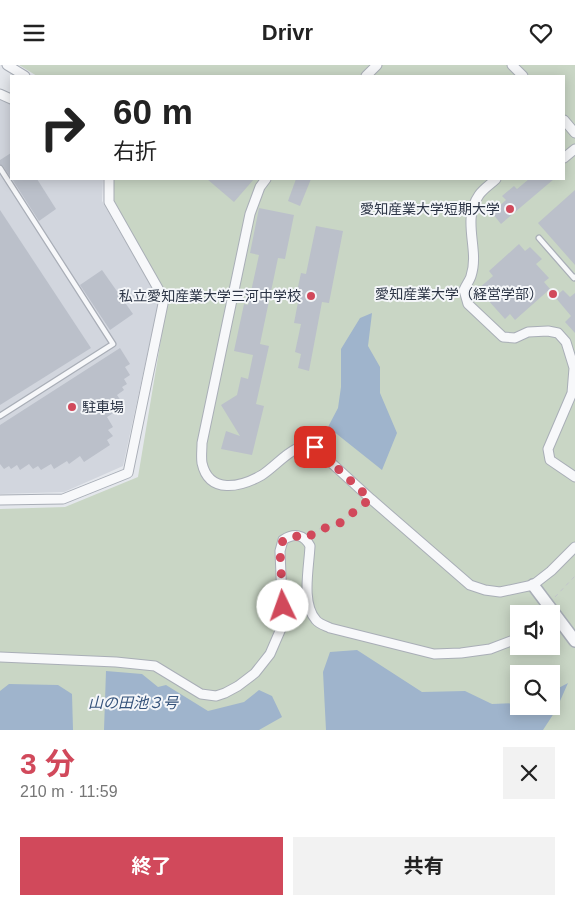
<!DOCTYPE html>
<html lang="ja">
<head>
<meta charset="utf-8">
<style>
  body { margin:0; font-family:Helvetica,"Noto Sans JP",sans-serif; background:#f2f2f2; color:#222; height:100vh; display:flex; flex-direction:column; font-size:19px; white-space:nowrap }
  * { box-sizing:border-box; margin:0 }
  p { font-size:16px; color:#767676 }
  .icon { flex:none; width:28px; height:28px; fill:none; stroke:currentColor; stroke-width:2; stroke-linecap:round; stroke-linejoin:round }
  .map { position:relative; height:665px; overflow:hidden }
  .sheet { display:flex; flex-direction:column; background:#fff; flex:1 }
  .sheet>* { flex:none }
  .hud { position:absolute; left:10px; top:10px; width:555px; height:105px; border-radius:0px; box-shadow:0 2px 12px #0003; background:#fff; color:#222; overflow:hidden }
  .buttons { position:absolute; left:510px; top:540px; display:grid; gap:10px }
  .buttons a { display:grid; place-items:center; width:50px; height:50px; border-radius:0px; background:#fff; box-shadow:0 2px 12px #0003; font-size:25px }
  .pin { position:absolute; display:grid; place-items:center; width:42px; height:42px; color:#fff; margin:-21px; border-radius:10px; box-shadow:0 2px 8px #0006 }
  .me { position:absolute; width:55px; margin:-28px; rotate:357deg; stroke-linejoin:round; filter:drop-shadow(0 0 4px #0008) }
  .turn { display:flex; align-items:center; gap:18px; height:105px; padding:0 20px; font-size:22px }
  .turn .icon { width:65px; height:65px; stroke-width:2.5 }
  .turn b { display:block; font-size:35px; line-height:42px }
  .round { display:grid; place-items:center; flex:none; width:52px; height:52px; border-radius:0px; background:#f2f2f2 }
  .overview { display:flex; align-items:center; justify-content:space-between; height:85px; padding:0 20px }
  h1 { font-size:30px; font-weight:700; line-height:38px; color:#d1495b }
  .button { display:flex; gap:10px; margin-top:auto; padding:10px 20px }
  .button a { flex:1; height:58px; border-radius:0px; background:#d1495b; color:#fff; font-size:20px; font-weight:700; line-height:58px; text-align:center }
  .button a+a { background:#f2f2f2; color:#222 }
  header { display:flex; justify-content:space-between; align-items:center; height:65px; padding:0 20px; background:#fff; font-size:22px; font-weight:700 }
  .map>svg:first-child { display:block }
</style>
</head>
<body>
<header><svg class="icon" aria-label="menu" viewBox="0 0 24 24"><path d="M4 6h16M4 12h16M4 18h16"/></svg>Drivr<svg class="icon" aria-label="heart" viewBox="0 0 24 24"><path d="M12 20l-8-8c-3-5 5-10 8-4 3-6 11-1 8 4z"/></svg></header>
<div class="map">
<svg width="575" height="665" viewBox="0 0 575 665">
  <rect width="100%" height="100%" fill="#e4e7ec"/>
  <polygon fill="#d2d6de" points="0,34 11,39 11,114 103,114 102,136 159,235 123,401 64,427 0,429"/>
  <path fill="#c9d6c5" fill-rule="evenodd" d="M19 0H575V665H0V444L65 442 138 412 168 232 114 141V114H564V11H37ZM519 549H551V581H519ZM519 609H551V641H519Z"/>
  <g fill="#9fb4cc">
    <polygon points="372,248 368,281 380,302 380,328 397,368 382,405 328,362 338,343 341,322 341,284 360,253"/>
    <polygon points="357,585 422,627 465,626 492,639 519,638 519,641 551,641 551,627 568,618 556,645 543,665 326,665 323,607 330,587"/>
    <polygon points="106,606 142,609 158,622 166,620 208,646 244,637 259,625 272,631 282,652 259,665 104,665"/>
    <polygon points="9,619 58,620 72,629 73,665 0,665 0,626"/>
  </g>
  <g fill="#bbc0ca">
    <polygon points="11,88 11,113 3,101 0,99 0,95"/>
    <polygon points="12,114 37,114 56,144 39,156"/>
    <polygon points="207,114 254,114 234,137"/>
    <polygon points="296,114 311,114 300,141 288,136"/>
    <polygon points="529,114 554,114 501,159 492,148 506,135 502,131 514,121 517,124"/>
    <polygon points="575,125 575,200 538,158"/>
    <polygon points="259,143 294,150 285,194 278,193 260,279 269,281 256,339 264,341 252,390 221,384 226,366 240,371 221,340 237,330 241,312 248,314 253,290 234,286 244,239 248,240 259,190 250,188"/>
    <polygon points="0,145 91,283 0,340"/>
    <polygon points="316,161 343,166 329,238 322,237 309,306 298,303 301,289 295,287 301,259 294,258 299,232 296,231 301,208 306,209"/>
    <polygon points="519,179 525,186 530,182 542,194 536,199 549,213 544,217 550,224 515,255 510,249 505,254 478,224 493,211 489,206"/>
    <polygon points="102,205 133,249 110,265 80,220"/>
    <polygon points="563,225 570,232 575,228 575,268 565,257 571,251 555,232"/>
    <polygon points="120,283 130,299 125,302 130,310 124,314 127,319 122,322 124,325 117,330 121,336 115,340 118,345 107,352 113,362 108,365 113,371 107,375 110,380 84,397 80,391 69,399 67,396 54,404 51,399 41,405 38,401 33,404 29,399 20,405 17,400 11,404 9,401 4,404 0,399 0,360"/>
  </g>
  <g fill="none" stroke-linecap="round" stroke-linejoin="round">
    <defs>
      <g id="service">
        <polyline points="0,103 113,279 0,351"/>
        <polyline points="539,173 574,213 575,212"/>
      </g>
      <g id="minor">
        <polyline points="7,0 25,11"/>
        <polyline points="512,0 523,11"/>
        <polyline points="366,11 377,0"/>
        <polyline points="0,29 11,34"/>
        <polyline points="564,55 575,68"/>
        <polyline points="564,93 575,84"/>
        <path d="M266 114 260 122 250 149 202 378C202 385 201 392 202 398 209 430 241 422 262 410 274 402 284 390 296 384 302 381 309 382 315 383L371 434 470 520 485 525 500 527 533 520 551 506 575 482"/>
        <path d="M496 114C491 119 483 124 479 130 461 156 480 184 471 211 470 215 466 220 464 225L468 239 503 272 515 273 528 267 548 266 558 268 566 277 574 303 572 328 548 384 550 395 575 412"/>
        <polyline points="0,435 63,434 128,408 164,234 109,137 109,114"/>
        <path d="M0 592 116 597 155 601 201 629 216 631 225 628 238 621 255 608 270 589 283 559 280 486 283 475C294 468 304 469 310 481 309 503 301 538 316 555 319 559 326 561 330 563L434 589 461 588 490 584 519 573"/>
      </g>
      <polyline id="tertiary" points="533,520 575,576"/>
    </defs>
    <use href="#service" stroke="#a9aeb7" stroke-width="7"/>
    <use href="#minor" stroke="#a9aeb7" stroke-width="11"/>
    <use href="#tertiary" stroke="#a9aeb7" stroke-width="14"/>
    <g stroke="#c2c5cb" stroke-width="1" stroke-dasharray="4 4" stroke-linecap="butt">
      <polyline points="313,469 319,464 336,461 364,439"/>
      <polyline points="555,532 575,511"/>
    </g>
    <use href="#service" stroke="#f7f8fa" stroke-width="4.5"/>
    <use href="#minor" stroke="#f7f8fa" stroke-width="9"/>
    <use href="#tertiary" stroke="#f7f8fa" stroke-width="11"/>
  </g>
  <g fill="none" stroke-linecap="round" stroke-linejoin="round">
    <path stroke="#d1495b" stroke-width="9" stroke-dasharray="0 16.2" d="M283 541 280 486 283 475C292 470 297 470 306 474L319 464 336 461 370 434 315 382"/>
  </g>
  <g fill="#d1495b" stroke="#f4f6f9" stroke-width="2">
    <circle cx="510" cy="144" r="5"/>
    <circle cx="553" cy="229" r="5"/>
    <circle cx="311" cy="231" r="5"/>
    <circle cx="72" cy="342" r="5"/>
  </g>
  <g text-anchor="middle" stroke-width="4" stroke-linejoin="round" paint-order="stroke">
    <g font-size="14" fill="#2b3445" stroke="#f4f6f9" text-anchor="end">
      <text x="500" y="149">愛知産業大学短期大学</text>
      <text x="543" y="234">愛知産業大学（経営学部）</text>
      <text x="301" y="236">私立愛知産業大学三河中学校</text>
      <text x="82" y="347" text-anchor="start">駐車場</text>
    </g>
    <g font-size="15" font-style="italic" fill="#34527a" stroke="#f4f6f9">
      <text x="133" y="643">山の田池３号</text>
    </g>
  </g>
</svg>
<div class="buttons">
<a><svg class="icon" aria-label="sound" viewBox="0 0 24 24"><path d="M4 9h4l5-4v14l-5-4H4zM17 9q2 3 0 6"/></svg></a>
<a><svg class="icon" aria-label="search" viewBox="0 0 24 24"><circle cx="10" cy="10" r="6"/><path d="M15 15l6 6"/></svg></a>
</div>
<div class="pin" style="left:315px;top:382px;background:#d93025"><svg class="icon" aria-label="arrive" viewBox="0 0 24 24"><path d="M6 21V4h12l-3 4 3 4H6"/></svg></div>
<svg class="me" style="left:283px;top:541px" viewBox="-20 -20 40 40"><circle r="19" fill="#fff"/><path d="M0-13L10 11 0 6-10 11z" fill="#d1495b"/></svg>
<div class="hud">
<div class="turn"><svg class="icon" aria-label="right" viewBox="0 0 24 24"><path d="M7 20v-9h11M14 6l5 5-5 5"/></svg><div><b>60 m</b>右折</div></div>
</div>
</div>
<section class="sheet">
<div class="overview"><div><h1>3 分</h1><p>210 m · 11:59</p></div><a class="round"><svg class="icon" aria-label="close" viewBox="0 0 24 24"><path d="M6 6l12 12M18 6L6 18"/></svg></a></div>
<div class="button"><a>終了</a><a>共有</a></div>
</section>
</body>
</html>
